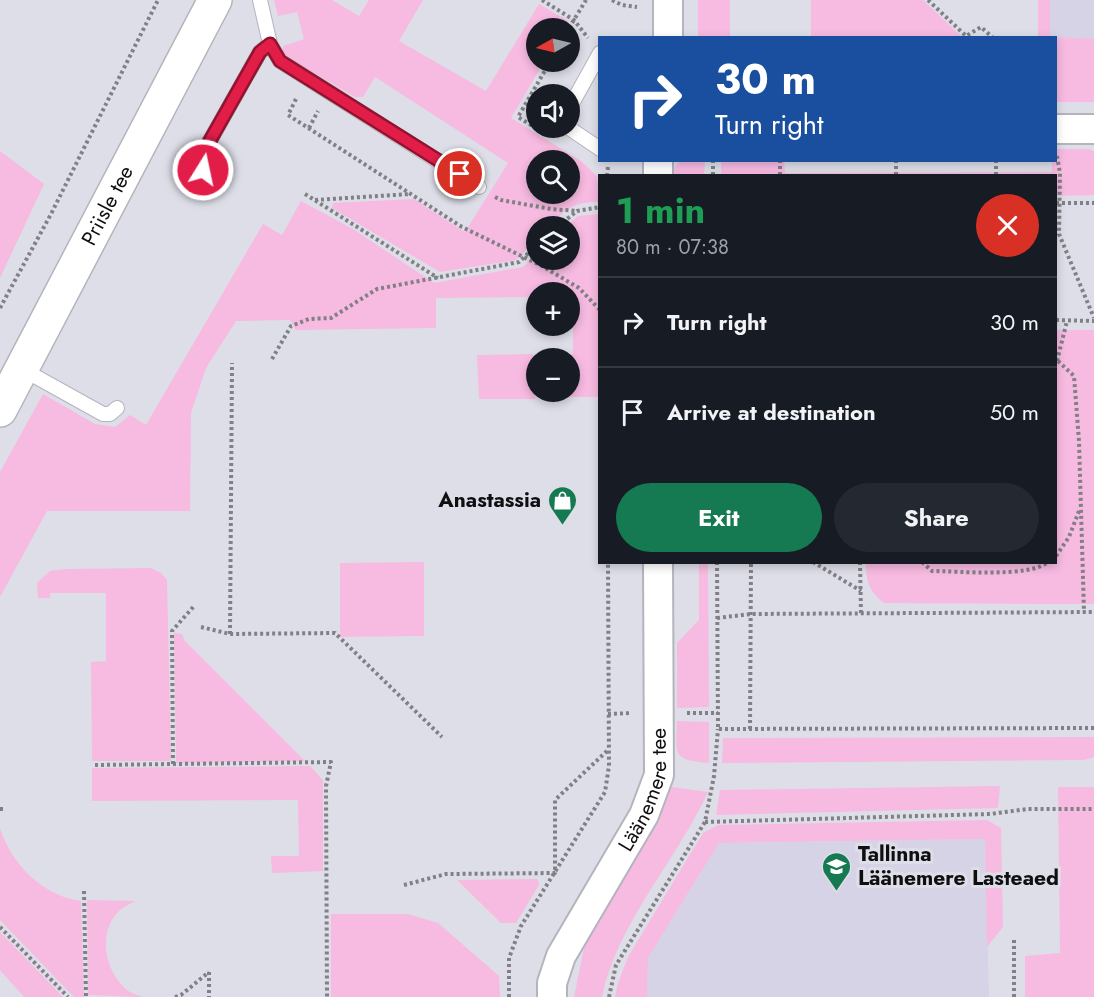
<!DOCTYPE html>
<html lang="en">
<head>
<meta charset="utf-8">
<style>
  body { margin:0; font-family:Jost,sans-serif; background:#242831; color:#f1f3f6; height:100vh; display:flex; flex-direction:column; font-size:22px; white-space:nowrap }
  * { box-sizing:border-box; margin:0 }
  p { font-size:20px; color:#9ea1a6 }
  .icon { flex:none; width:33px; height:33px; fill:none; stroke:currentColor; stroke-width:2; stroke-linecap:round; stroke-linejoin:round }
  .map { position:relative; flex:1; overflow:hidden }
  .side { position:absolute; left:598px; top:174px; width:459px; height:390px; display:flex; flex-direction:column; background:#171b24; border-radius:0px; box-shadow:0 3px 9px #0003 }
  .side>* { flex:none }
  .top-card { position:absolute; left:598px; top:36px; width:459px; height:126px; border-radius:0px; box-shadow:0 3px 9px #0003; background:#1a4fa0; color:#fff; overflow:hidden }
  .needle { width:39px; rotate:262deg }
  .controls { position:absolute; left:526px; top:18px; display:grid; gap:12px }
  .controls a { display:grid; place-items:center; width:54px; height:54px; border-radius:50%; background:#171b24; box-shadow:0 3px 9px #0003; font-size:30px }
  .pin { position:absolute; display:grid; place-items:center; width:51px; height:51px; color:#fff; margin:-26px; border:3px solid #fff; border-radius:50%; box-shadow:0 2px 6px #0007 }
  .me { position:absolute; width:66px; margin:-33px; rotate:10deg; stroke-linejoin:round; filter:drop-shadow(0 0 4px #0008) }
  .turn { display:flex; align-items:center; gap:21px; height:126px; padding:0 18px; font-size:27px }
  .turn .icon { width:78px; height:78px; stroke-width:2.5 }
  .turn b { display:block; font-size:42px; line-height:51px }
  .round { display:grid; place-items:center; flex:none; width:63px; height:63px; border-radius:32px; background:#242831 }
  .headline { display:flex; align-items:center; justify-content:space-between; height:102px; padding:0 18px }
  h1 { font-size:36px; font-weight:700; line-height:45px; color:#1e9e55 }
  .button { display:flex; gap:12px; margin-top:auto; padding:12px 18px }
  .button a { flex:1; height:69px; border-radius:36px; background:#157951; color:#fff; font-size:24px; font-weight:700; line-height:69px; text-align:center }
  .button a+a { background:#242831; color:#f1f3f6 }
  ul { padding:0; list-style:none }
  li { display:flex; align-items:center; gap:18px; height:90px; padding:0 18px; border-top:2px solid #363941 }
  li div { flex:1 }
  li b { display:block; font-size:22px }
  li em { font-style:normal }
  .map>svg:first-child { display:block }
</style>
</head>
<body>
<div class="map">
<svg width="1094" height="997" viewBox="0 0 1094 997">
  <rect width="100%" height="100%" fill="#dedee8"/>
  <g fill="#d5d3e5">
    <polygon points="1045,0 1094,0 1094,51 1056,38 1045,37"/>
    <polygon points="985,839 989,997 647,997 648,958 719,843"/>
  </g>
  <g fill="#f7bae1" fill-rule="evenodd">
    <path d="M274 0H332L359 16 369 0H423L399 41 486 91 539 4 568 21 563 28H537V62H544L511 118 581 161 597 176 599 202C573 202 566 209 549 226H537V238L516 260 440 272 332 208 333 203 414 199 465 232 508 163 375 77 363 97H355L285 56 282 51 283 46 304 39 297 12 278 16ZM537 160H570V194H537Z"/>
    <rect x="698" y="0" width="32" height="37"/>
    <polygon points="811,0 923,0 962,37 811,37"/>
    <polygon points="1038,0 1050,0 1050,37 1094,39 1094,102 1056,102 1056,38 1038,37"/>
    <polygon points="1056,149 1089,149 1094,151 1094,195 1056,196 1056,176 721,175 721,160 784,161 785,173 1052,172 1052,161 1056,160"/>
    <polygon points="0,151 44,184 0,278"/>
    <polygon points="681,160 705,161 704,175 673,175 674,168"/>
    <polygon points="301,201 353,229 434,283 523,267 537,254 537,260 570,260 570,226 567,226 578,216 600,214 600,397 545,397 545,392 570,392 570,358 546,358 546,354 573,354 573,297 570,297 570,292 537,292 537,297 436,298 436,328 296,330 290,320 236,321 206,368 191,413 190,511 47,511 0,597 0,472 43,394 95,424 115,427 130,415 146,425 263,224 282,235"/>
    <path d="M1056 330H1094V604L884 603C869 591 866 582 866 563L1056 562Z"/>
    <polygon points="533,354 535,399 479,399 477,355"/>
    <polygon points="424,562 424,636 340,637 340,563"/>
    <polygon points="699,563 708,563 709,707 677,708 677,643 699,620"/>
    <polygon points="151,568 161,573 167,580 171,761 92,761 91,662 106,661 106,593 50,593 50,598 38,598 37,583 50,571 66,569"/>
    <polygon points="174,633 182,634 184,640 305,761 176,763"/>
    <path d="M677 721 709 722V763C672 760 676 755 677 721Z"/>
    <polygon points="1094,737 1094,757 1084,760 722,763 723,738"/>
    <polygon points="310,766 323,780 323,871 272,873 271,856 299,856 298,800 92,801 92,768"/>
    <polygon points="1000,786 998,808 716,815 720,790"/>
    <path d="M672 787 708 792C677 860 617 923 602 997H574L586 939Z"/>
    <polygon points="1058,787 1094,787 1094,997 1025,997 1025,956 1060,953"/>
    <polygon points="987,820 1001,828 1003,927 987,947 985,839 719,843 648,958 647,997 615,997 618,983 628,957 703,833 718,825"/>
    <path d="M0 828C11 864 43 896 81 901L84 997H74L0 920Z"/>
    <polygon points="538,879 539,885 516,923 501,923 457,880"/>
    <path d="M87 900 135 901C130 904 123 907 119 911 97 932 105 971 126 989 130 993 137 995 143 997L88 995Z"/>
    <polygon points="331,914 408,914 438,923 499,976 500,997 331,997"/>
    <polygon points="0,932 63,997 24,997 0,970"/>
  </g>
  <g fill="none" stroke-linecap="round" stroke-linejoin="round">
    <defs>
      <g id="service">
        <polyline points="260,0 270,44 280,61 479,187"/>
        <polyline points="570,107 600,53"/>
        <polyline points="569,128 600,149"/>
        <polyline points="203,170 199,165 199,160 260,52 270,44"/>
        <polyline points="22,369 103,414 110,414 117,408"/>
      </g>
      <g id="minor">
        <polyline points="668,38 668,0"/>
        <polyline points="1056,129 1094,129"/>
        <polyline points="658,160 658,176"/>
        <path id="s1" d="M552 997V983L561 956 644 815 659 775 658 562"/>
      </g>
      <g id="tertiary">
        <path id="s2" d="M0 410 215 0"/>
      </g>
    </defs>
    <use href="#service" stroke="#b4b4bd" stroke-width="16"/>
    <use href="#minor" stroke="#b4b4bd" stroke-width="32"/>
    <use href="#tertiary" stroke="#b4b4bd" stroke-width="36"/>
    <g stroke="#808086" stroke-width="4" stroke-dasharray="3 3" stroke-linecap="butt">
      <polyline points="542,0 574,20 588,38"/>
      <polyline points="612,0 622,5 637,7"/>
      <polyline points="928,0 966,36 981,27 993,38"/>
      <polyline points="569,28 586,0"/>
      <polyline points="296,99 288,115 462,227 542,266 579,288 600,310"/>
      <polyline points="309,128 318,111"/>
      <polyline points="547,135 518,117 550,62"/>
      <polyline points="1057,156 1060,173 1059,234 1094,318"/>
      <polyline points="713,160 713,176"/>
      <polyline points="780,160 780,176"/>
      <polyline points="896,160 896,176"/>
      <polyline points="996,160 996,176"/>
      <polyline points="607,176 608,167"/>
      <polyline points="305,194 438,278"/>
      <polyline points="495,197 501,200 551,209 577,211"/>
      <polyline points="315,200 410,194"/>
      <polyline points="1056,203 1094,203"/>
      <polyline points="558,226 577,211 600,207"/>
      <polyline points="0,308 51,214 158,0"/>
      <polyline points="1056,320 1094,321"/>
      <polyline points="272,359 291,326 309,319 331,318 377,289 519,262 537,245"/>
      <polyline points="1057,361 1067,321"/>
      <polyline points="1058,361 1074,376 1079,441 1084,612"/>
      <polyline points="1056,556 1069,537 1079,511"/>
      <polyline points="717,562 718,729 1094,728"/>
      <polyline points="813,562 861,591"/>
      <polyline points="860,562 861,613"/>
      <path d="M922 562 932 571C958 571 1029 578 1048 562"/>
      <polyline points="717,618 751,614 1094,612"/>
      <polyline points="201,627 230,634 335,633 442,737"/>
      <polyline points="230,634 232,363"/>
      <polyline points="687,713 718,713"/>
      <polyline points="608,714 632,713"/>
      <polyline points="750,729 751,562"/>
      <polyline points="173,764 172,631 195,605"/>
      <polyline points="95,765 331,762 326,786 327,997"/>
      <polyline points="0,809 6,809"/>
      <polyline points="705,822 990,814 1028,809 1094,809"/>
      <polyline points="404,885 446,874 555,873 555,800 608,750"/>
      <polyline points="84,891 86,997"/>
      <polyline points="0,927 68,997"/>
      <polyline points="1014,940 1014,997"/>
      <polyline points="209,972 209,997"/>
      <polyline points="175,997 181,995 209,972"/>
      <polyline points="509,997 509,958 521,926 605,792 609,766 608,562"/>
      <polyline points="609,997 616,965 705,822 714,776 718,729"/>
    </g>
    <use href="#service" stroke="#fff" stroke-width="14"/>
    <use href="#minor" stroke="#fff" stroke-width="28"/>
    <use href="#tertiary" stroke="#fff" stroke-width="33"/>
  </g>
  <g fill="none" stroke-linecap="round" stroke-linejoin="round">
    <defs>
      <polyline id="route" points="203,170 199,165 199,160 260,52 270,44 280,61 460,174"/>
    </defs>
    <use href="#route" stroke="#92132f" stroke-width="15"/>
    <use href="#route" stroke="#e11d48" stroke-width="10"/>
  </g>
  <defs>
    <symbol id="shop-pin" viewBox="-11 -11 22 30"><path d="M0 17L-7.5 6A9.5 9.5 0 1 1 7.5 6Z" fill="#157951" stroke="#dedee8"/><path d="M-5-2.5h2.3a2.7 3.5 0 0 1 5.4 0H5L5.5 6h-11ZM-1.5-2.5h3a1.5 2.3 0 0 0-3 0Z" fill="#fff"/></symbol>
    <symbol id="school-pin" viewBox="-11 -11 22 30"><path d="M0 17L-7.5 6A9.5 9.5 0 1 1 7.5 6Z" fill="#157951" stroke="#dedee8"/><path d="M0-5L7-2L0 1L-7-2ZM-4 1L0 2.5L4 1V4Q0 6-4 4Z" fill="#fff"/></symbol>
  </defs>
  <g fill-rule="evenodd">
    <use href="#shop-pin" x="546" y="484" width="33" height="45"/>
    <use href="#school-pin" x="820" y="850" width="33" height="45"/>
  </g>
  <g text-anchor="middle" stroke-width="6" stroke-linejoin="round" paint-order="stroke">
    <g font-size="21" fill="#0f0f12" stroke="#dedee8">
      <text dy="7" stroke="none"><textPath href="#s2" startOffset="231">Priisle tee</textPath></text>
      <text dy="7" stroke="none"><textPath href="#s1" startOffset="231">Läänemere tee</textPath></text>
    </g>
    <g font-size="21" font-weight="bold" fill="#0f0f12" stroke="#dedee8" text-anchor="end">
      <text x="541" y="507">Anastassia</text>
      <text x="858" y="861" text-anchor="start">Tallinna<tspan x="858" dy="24">Läänemere Lasteaed</tspan></text>
    </g>
  </g>
</svg>
<div class="controls">
<a><svg class="needle" viewBox="-14 -14 28 28"><path d="M0-13l5 13h-10z" fill="#e53935"/><path d="M0 13l5-13h-10z" fill="#9ea1a6"/></svg></a>
<a><svg class="icon" aria-label="sound" viewBox="0 0 24 24"><path d="M4 9h4l5-4v14l-5-4H4zM17 9q2 3 0 6"/></svg></a>
<a><svg class="icon" aria-label="search" viewBox="0 0 24 24"><circle cx="10" cy="10" r="6"/><path d="M15 15l6 6"/></svg></a>
<a><svg class="icon" aria-label="layers" viewBox="0 0 24 24"><path d="M12 4l9 5-9 5-9-5zM3 14l9 5 9-5"/></svg></a>
<a>+</a>
<a>−</a>
</div>
<div class="pin" style="left:460px;top:174px;background:#d93025"><svg class="icon" aria-label="arrive" viewBox="0 0 24 24"><path d="M6 21V4h12l-3 4 3 4H6"/></svg></div>
<svg class="me" style="left:203px;top:170px" viewBox="-20 -20 40 40"><circle r="17" fill="#e11d48" stroke="#fff" stroke-width="3"/><path d="M0-11L8 9 0 5-8 9z" fill="#fff"/></svg>
<div class="top-card">
<div class="turn"><svg class="icon" aria-label="right" viewBox="0 0 24 24"><path d="M7 20v-9h11M14 6l5 5-5 5"/></svg><div><b>30 m</b>Turn right</div></div>
</div>
<section class="side">
<div class="headline"><div><h1>1 min</h1><p>80 m · 07:38</p></div><a class="round" style="background:#d93025;color:#fff"><svg class="icon" aria-label="close" viewBox="0 0 24 24"><path d="M6 6l12 12M18 6L6 18"/></svg></a></div>
<ul>
<li><svg class="icon" aria-label="right" viewBox="0 0 24 24"><path d="M7 20v-9h11M14 6l5 5-5 5"/></svg><div><b>Turn right</b></div><em>30 m</em></li>
<li><svg class="icon" aria-label="arrive" viewBox="0 0 24 24"><path d="M6 21V4h12l-3 4 3 4H6"/></svg><div><b>Arrive at destination</b></div><em>50 m</em></li>
</ul>
<div class="button"><a>Exit</a><a>Share</a></div>
</section>
</div>
</body>
</html>
